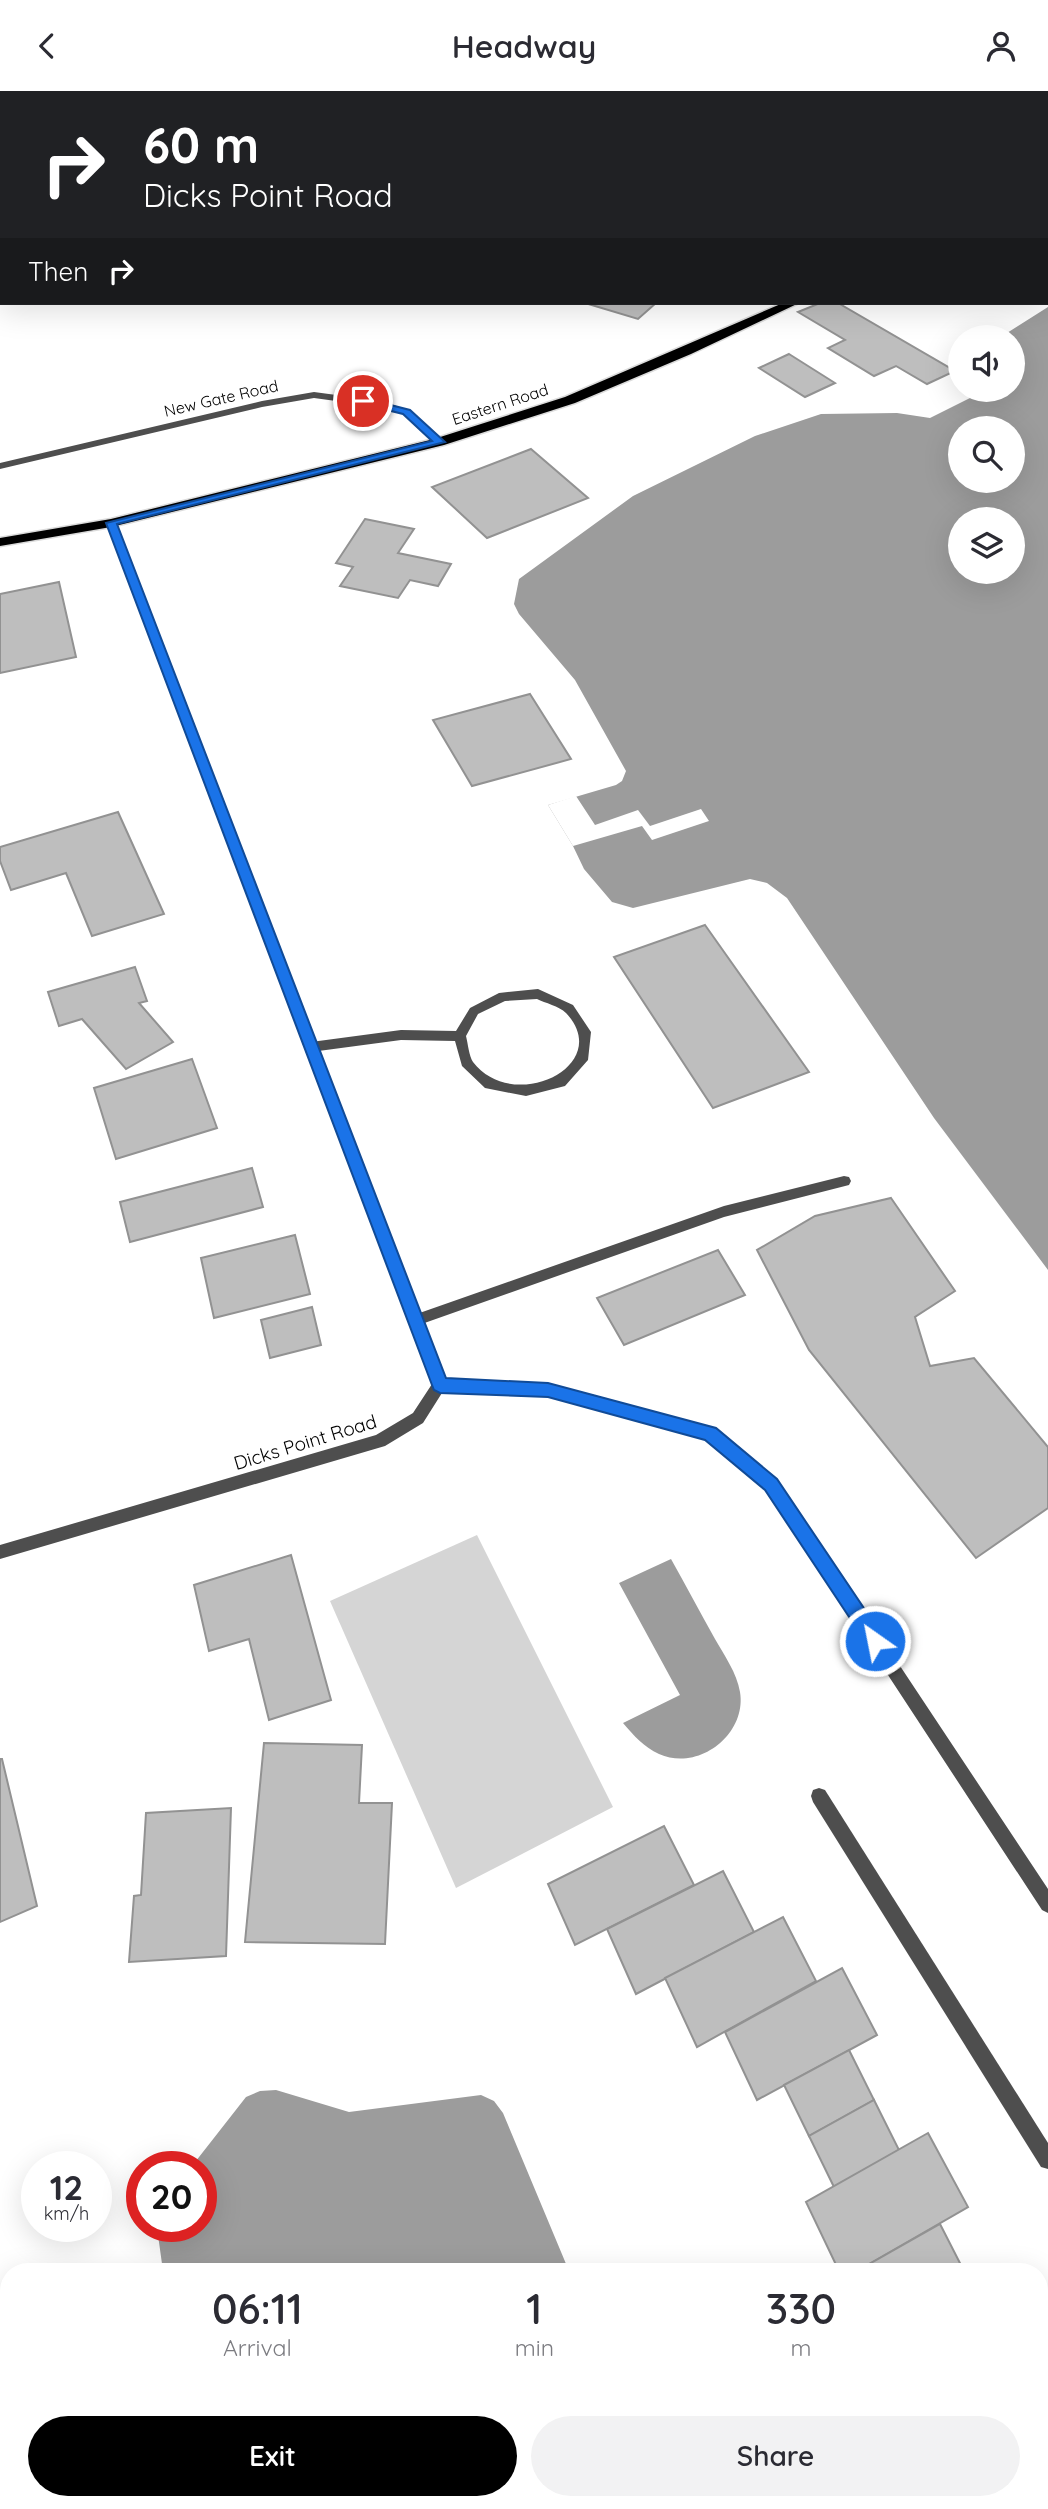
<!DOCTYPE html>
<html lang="en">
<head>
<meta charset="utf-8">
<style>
  body { margin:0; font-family:Quicksand,sans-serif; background:#f2f2f3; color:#2b2b33; height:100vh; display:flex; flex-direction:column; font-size:26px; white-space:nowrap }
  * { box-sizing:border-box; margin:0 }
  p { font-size:23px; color:#7c7c81 }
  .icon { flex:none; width:38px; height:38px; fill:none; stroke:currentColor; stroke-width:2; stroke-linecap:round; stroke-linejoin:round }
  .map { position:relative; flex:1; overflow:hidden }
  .drawer { position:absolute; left:0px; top:2172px; width:1048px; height:247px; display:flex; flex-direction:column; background:#fff; border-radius:28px 28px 0 0; box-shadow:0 7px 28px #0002 }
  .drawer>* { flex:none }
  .top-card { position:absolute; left:0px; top:0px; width:1048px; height:214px; box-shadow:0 7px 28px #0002; background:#202124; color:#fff; overflow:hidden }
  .controls { position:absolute; left:948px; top:234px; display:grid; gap:14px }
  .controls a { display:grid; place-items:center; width:77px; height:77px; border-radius:50%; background:#fff; box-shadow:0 7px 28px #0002; font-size:35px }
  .speed { position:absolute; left:21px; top:2060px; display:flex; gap:14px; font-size:35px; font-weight:700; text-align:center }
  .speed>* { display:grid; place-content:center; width:91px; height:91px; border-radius:50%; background:#fff; box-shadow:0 7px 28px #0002; line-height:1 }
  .speed small { font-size:18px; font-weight:400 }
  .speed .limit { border:10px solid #d22; background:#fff; color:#111 }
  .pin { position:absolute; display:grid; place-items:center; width:60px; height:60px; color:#fff; margin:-30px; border:4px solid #fff; border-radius:50%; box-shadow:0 2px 7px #0007 }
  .me { position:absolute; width:77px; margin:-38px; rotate:327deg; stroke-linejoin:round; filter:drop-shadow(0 0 5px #0008) }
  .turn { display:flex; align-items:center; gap:24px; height:147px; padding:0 28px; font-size:32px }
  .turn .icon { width:91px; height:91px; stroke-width:2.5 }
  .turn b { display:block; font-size:49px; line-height:60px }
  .then { display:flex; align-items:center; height:66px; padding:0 28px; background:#0003; gap:14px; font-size:26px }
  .eta { display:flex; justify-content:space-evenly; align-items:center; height:119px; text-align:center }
  .eta b { font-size:42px; font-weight:600; line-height:49px }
  .action { display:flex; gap:14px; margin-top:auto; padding:14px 28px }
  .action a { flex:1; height:80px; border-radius:42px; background:#000; color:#fff; font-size:28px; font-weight:600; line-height:80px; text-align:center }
  .action a+a { background:#f2f2f3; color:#2b2b33 }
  header { display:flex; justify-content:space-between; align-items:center; height:91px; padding:0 28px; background:#fff; font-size:32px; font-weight:600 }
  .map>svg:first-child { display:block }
</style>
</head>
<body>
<header><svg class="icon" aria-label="back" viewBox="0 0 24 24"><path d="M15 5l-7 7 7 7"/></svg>Headway<svg class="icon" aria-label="person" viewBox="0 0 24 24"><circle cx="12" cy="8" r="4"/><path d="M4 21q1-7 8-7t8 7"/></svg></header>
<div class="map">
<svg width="1048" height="2418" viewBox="0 0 1048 2418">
  <rect width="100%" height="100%" fill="#fff"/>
  <polygon fill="#d5d5d5" points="477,1444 613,1716 456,1797 330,1510"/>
  <g fill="#9c9c9c" fill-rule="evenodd">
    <path d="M1048 216V1179L934 1027 787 807 767 792 750 788 633 817 612 811 584 778 573 755 548 714 616 694 622 690 626 680 575 589 519 523 514 513 519 488 633 405 755 345 821 323 897 322 930 327 986 299H1013V247H999ZM961 338H1013V390H961ZM961 429H1013V481H961Z"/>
    <path d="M671 1468C686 1495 700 1521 715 1548 724 1564 737 1582 740 1601 747 1643 699 1681 659 1663 644 1656 634 1645 623 1632L680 1604 619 1492Z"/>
    <polygon points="276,1999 349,2021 481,2004 494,2010 503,2022 569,2180 163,2180 158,2144 160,2135 201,2135 201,2076 192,2075 246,2006 260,2000"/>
    <polygon points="227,2410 665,2410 668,2418 229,2418"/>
  </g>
  <polygon fill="#fff" points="576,705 595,734 638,719 650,735 701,718 709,730 652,749 642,735 573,755 548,714"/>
  <g fill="#bebebe" stroke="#929292" stroke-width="2">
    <polygon points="735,0 836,0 829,2"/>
    <polygon points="585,212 656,212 638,228"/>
    <polygon points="820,212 838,212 955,280 927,293 896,275 874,285 828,257 845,249 798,221"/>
    <polygon points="789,263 835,292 805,306 759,277"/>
    <polygon points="531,358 588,407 487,447 432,396"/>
    <polygon points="365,428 414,438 398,462 451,473 438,495 410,489 398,507 340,495 353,476 336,472"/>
    <polygon points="59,491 76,566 0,582 0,503"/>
    <polygon points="530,603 571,668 472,695 433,629"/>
    <polygon points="118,721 164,823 92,845 66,782 11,799 0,770 0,756"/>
    <polygon points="705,834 809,981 713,1017 614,866"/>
    <polygon points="135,876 147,910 139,912 173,951 126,978 82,928 59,935 48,901"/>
    <polygon points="192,968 217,1037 116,1068 94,997"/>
    <polygon points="252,1077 263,1116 130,1151 120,1111"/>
    <polygon points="891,1107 955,1200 915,1226 930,1275 974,1267 1048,1356 1048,1417 976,1467 809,1259 757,1159 815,1125"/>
    <polygon points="295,1144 310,1203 214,1227 201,1167"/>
    <polygon points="718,1159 745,1204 624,1254 597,1207"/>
    <polygon points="312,1216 321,1254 270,1267 261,1229"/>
    <polygon points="291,1464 331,1609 269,1629 249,1548 209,1560 194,1494"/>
    <polygon points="264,1652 362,1654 359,1712 392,1712 385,1853 245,1851"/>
    <polygon points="0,1668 2,1668 37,1815 0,1831"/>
    <polygon points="231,1717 226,1865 129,1871 134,1805 141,1804 146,1722"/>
    <polygon points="664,1735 694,1794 575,1854 548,1793"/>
    <polygon points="723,1780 754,1841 636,1903 607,1838"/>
    <polygon points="783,1826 816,1890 697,1956 665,1887"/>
    <polygon points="842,1877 877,1944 757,2009 725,1941"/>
    <polygon points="849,1959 874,2009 809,2045 784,1994"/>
    <polygon points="874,2009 899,2059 834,2096 809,2045"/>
    <polygon points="928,2042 968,2116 857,2180 839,2180 806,2111"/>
    <polygon points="940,2133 964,2180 857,2180"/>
    <polygon points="836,2410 1009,2410 1011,2415 1006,2418 840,2418"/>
  </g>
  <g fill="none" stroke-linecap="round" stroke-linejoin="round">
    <defs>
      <g id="highway">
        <rect x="1046" y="106" width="2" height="8"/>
        <polygon points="783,212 799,212 691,263 575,312 444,354 111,436 0,455 0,447 111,428 434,348 565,306"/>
      </g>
    </defs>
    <use href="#highway" stroke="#dbdbdb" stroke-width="3"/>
    <g fill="#4e4e4e" fill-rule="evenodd">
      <path d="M538 898 573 914 591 941 588 969 565 995 526 1005 485 997 462 975 455 950 401 949 311 961 305 956 311 951 401 939 456 940 470 917 499 902ZM537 908C545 912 559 915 566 922 615 974 514 1024 473 971 469 965 468 953 466 945L478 923 505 910Z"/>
      <polygon points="844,1085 849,1086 851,1090 849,1094 724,1126 416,1235 411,1233 409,1229 411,1225 724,1115"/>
      <polygon points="440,1288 548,1293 710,1336 776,1388 1048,1798 1048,1822 1042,1819 766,1398 706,1348 548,1305 440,1300 435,1299 433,1294 435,1289"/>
      <polygon points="819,1697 825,1699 1048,2052 1048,2078 1041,2076 813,1711 811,1705 813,1699"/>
    </g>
    <g fill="#4e4e4e" fill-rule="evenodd">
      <polygon points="207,0 219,0 205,2"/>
      <rect x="0" y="52" width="2" height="4"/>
      <polygon points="314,301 381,310 409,319 444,351 436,353 403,323 380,316 314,307 262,316 0,378 0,372 262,310"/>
      <polygon points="111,429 116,432 447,1294 423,1332 385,1355 0,1468 0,1454 376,1344 413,1322 432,1293 106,432"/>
    </g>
    <use href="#highway" fill="#000" fill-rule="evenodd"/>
  </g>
  <polygon fill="#1a73e8" stroke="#114b97" stroke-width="2" points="363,307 410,319 445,351 117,433 446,1287 548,1292 716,1337 777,1388 882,1544 884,1550 882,1556 875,1559 869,1556 765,1399 705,1349 548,1306 440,1302 434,1299 432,1294 106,432 432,350 403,323 359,312 357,310"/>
  <g text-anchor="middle" stroke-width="7" stroke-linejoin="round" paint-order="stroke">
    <g font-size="16" fill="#000" stroke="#fff">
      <text transform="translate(221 307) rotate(-13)" y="6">New Gate Road</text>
      <text transform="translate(500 313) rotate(-18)" y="6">Eastern Road</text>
    </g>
    <g font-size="19" fill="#000" stroke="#fff">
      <text transform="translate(305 1351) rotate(-17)" y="7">Dicks Point Road</text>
    </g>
  </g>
</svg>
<div class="controls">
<a><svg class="icon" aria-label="sound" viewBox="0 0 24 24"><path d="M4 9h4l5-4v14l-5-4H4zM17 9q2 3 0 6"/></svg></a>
<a><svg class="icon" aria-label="search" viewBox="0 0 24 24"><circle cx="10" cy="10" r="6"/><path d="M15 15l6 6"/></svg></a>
<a><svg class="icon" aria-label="layers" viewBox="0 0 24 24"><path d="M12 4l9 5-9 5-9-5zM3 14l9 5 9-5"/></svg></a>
</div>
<div class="speed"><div>12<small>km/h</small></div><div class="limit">20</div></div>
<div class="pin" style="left:363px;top:310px;background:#d93025"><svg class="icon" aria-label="arrive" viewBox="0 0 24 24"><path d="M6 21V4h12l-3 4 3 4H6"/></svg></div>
<svg class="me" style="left:875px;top:1550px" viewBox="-20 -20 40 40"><circle r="17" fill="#1a73e8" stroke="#fff" stroke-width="3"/><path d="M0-11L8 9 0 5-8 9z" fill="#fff"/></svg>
<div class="top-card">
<div class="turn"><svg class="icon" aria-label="right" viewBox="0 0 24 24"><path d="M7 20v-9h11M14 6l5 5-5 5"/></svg><div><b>60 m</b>Dicks Point Road</div></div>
<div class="then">Then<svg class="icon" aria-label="right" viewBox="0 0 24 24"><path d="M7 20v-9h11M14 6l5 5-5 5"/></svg></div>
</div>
<section class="drawer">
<div class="eta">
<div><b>06:11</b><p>Arrival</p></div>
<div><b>1</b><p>min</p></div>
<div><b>330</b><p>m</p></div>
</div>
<div class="action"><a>Exit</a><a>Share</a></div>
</section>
</div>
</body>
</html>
